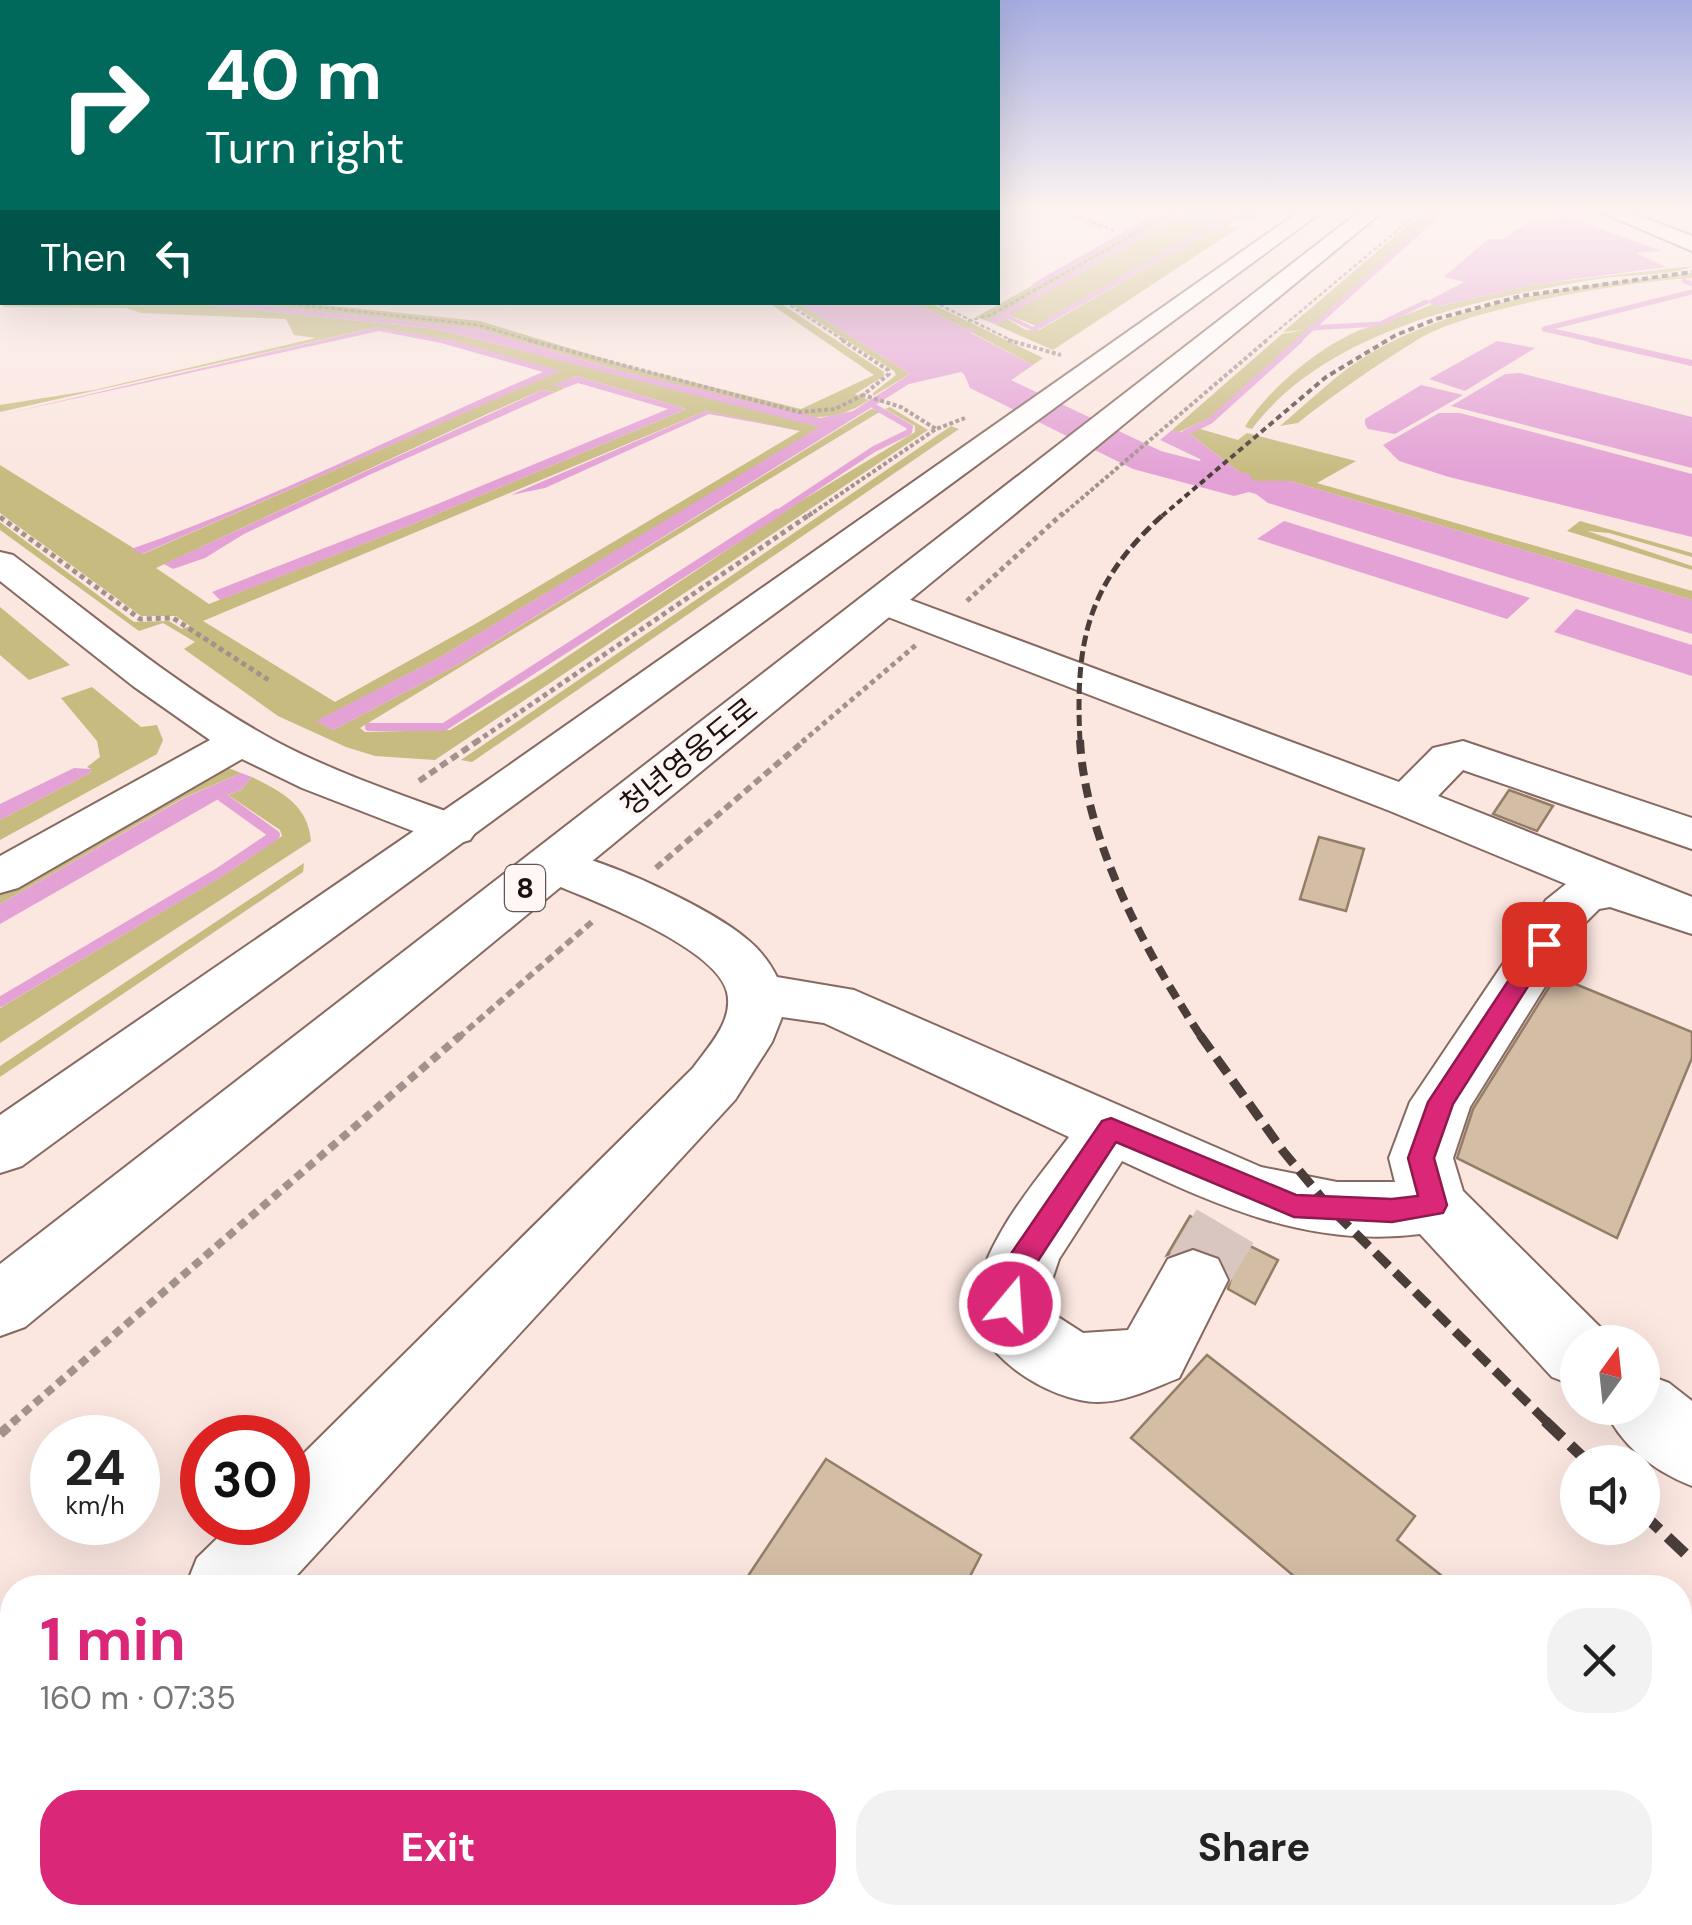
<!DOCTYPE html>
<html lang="en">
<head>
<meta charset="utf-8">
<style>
  body { margin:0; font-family:"DM Sans","Noto Sans KR",sans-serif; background:#f2f2f2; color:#222; height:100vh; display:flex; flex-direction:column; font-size:38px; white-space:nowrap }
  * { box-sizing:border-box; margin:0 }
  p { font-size:32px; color:#767676 }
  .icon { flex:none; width:55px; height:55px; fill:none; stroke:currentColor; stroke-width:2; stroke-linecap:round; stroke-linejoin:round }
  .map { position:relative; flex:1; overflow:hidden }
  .panel { position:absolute; left:0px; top:1575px; width:1692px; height:350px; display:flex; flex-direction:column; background:#fff; border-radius:40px 40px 0 0; box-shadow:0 10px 40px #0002 }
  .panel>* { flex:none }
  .guide { position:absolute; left:0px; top:0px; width:1000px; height:305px; box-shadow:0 10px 40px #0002; background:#00695c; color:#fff; overflow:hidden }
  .needle { width:65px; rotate:15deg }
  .buttons { position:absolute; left:1560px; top:1325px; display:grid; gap:20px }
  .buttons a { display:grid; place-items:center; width:100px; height:100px; border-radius:50%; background:#fff; box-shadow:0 10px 40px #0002; font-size:50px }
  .speed { position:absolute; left:30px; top:1415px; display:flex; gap:20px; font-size:50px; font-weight:700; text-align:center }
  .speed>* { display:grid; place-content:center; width:130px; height:130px; border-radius:50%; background:#fff; box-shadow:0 10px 40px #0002; line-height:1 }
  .speed small { font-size:25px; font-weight:400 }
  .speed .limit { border:15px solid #d22; background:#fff; color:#111 }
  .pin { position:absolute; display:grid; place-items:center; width:85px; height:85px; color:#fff; margin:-42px; border-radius:20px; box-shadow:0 5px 15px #0006 }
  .me { position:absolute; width:110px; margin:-55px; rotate:18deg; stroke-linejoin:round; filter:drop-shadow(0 0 8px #0008) }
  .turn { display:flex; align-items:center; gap:35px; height:210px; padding:0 40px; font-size:45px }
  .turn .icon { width:130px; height:130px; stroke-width:2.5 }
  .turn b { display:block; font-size:70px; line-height:85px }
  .then { display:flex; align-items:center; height:95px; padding:0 40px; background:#0003; gap:20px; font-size:38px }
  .round { display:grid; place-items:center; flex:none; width:105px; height:105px; border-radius:40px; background:#f2f2f2 }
  .head { display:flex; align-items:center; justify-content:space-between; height:170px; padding:0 40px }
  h1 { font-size:60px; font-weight:700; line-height:75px; color:#db2777 }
  .button { display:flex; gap:20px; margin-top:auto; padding:20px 40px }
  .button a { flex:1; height:115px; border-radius:40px; background:#db2777; color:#fff; font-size:40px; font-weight:700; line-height:115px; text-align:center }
  .button a+a { background:#f2f2f2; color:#222 }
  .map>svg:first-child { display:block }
</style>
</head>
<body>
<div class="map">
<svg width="1692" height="1925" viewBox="0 0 1692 1925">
  <rect width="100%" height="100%" fill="#fbe6e0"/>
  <g fill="#c7bb7f" fill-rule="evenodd">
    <polygon points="1173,208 1184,208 996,318 987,321 976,317"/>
    <polygon points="1193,208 1245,208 1039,327 1008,315"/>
    <polygon points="1251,208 1270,208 1249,221 1235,219 1227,226 1238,228 1053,350 994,324 1007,319 1026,330 1039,330"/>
    <polygon points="1428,208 1443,208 1210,418 1179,432 1172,430 1282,334 1304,330 1283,332"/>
    <path d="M1692 266C1678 275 1625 275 1603 278 1485 298 1329 327 1252 429L1245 427C1267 390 1324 342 1366 328 1388 321 1410 314 1433 304L1440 306 1531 285Z"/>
    <path d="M1692 273V278C1630 281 1467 308 1417 340 1377 365 1335 393 1298 423L1280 426C1310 401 1337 373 1371 353 1464 299 1586 284 1692 273Z"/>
    <path d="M0 287 2 302 187 303 437 329 821 427 437 659 317 721 333 730 459 664 871 409 881 411 360 728 365 732 450 730 538 676 796 504 915 432V426L885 409 890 407 928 430 435 760 375 756 346 747 278 716 184 649 195 642 163 623 139 631 0 530V522L134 622 169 621 182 629 190 626 176 616H141L0 513V465L143 554 559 371 378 327 0 412V405L94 390 316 338 294 335 286 319 141 313 126 308 3 307ZM577 376 686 409 401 529 209 604 156 568 487 414 542 390 556 392 565 388 554 385ZM706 411 800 431 477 623 335 702 203 621Z"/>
    <path d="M242 303H304L480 321 632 367 801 409 874 375 769 303H780L884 372V376L855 394 869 400C845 416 826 419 798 416L614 369 478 329Z"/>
    <polygon points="789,303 798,303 910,374 873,396 873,393 896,375 894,371"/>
    <polygon points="916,303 930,303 1043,358 1033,365"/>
    <polygon points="951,426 959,429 472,762 461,760"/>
    <polygon points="1197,428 1238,440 1247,433 1356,461 1317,483 1692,591 1692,600 1290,481 1251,481 1190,434"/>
    <polygon points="1580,521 1692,553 1692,557 1609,533 1587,531 1692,566 1692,570 1567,531"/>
    <polygon points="0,607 70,665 29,680 0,655"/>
    <polygon points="92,687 141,727 157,725 163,740 157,754 0,840 0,820 90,773 91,769 87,767 100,757 97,741 61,698"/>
    <polygon points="223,766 241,773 183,798 0,904 0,884"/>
    <path d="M252 777C282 792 308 805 311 841L0 1043V1008L226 874 282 836 280 830 228 795 241 790Z"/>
    <polygon points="304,863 303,872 0,1077 0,1066"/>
  </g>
  <g fill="#e3a1d5">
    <polygon points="1184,208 1193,208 1009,315 1035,328 1048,325 1033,331 1008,319 994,324 987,321"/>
    <polygon points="1569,217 1661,251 1636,253 1666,267 1531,285 1439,306 1426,302 1464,282 1444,277 1488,239 1503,239 1531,220 1546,222"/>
    <polygon points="187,303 242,303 478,329 614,369 820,418 853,411 910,374 798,303 916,303 963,328 975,330 971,333 1033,365 990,395 961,372 909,384 459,664 333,730 316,721 437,659 819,427 437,329"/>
    <path d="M378 327 455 341 560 371 142 554 131 549C273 500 408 429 543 372L441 343 379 331 0 415Z"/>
    <polygon points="1497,341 1535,348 1465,391 1429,379"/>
    <polygon points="1520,373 1692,417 1692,468 1451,406 1505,374"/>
    <polygon points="577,376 686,409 401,529 220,600 212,592 435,505 668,409 578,383 565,388 552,385"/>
    <polygon points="1421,385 1463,395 1395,434 1368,429 1365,424 1365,419"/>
    <polygon points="542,390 556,392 369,475 244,534 205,558 173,569 164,564"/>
    <polygon points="706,411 802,431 709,414 545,488 511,495"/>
    <polygon points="1439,413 1460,413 1692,474 1692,537 1449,477 1399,461 1383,445"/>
    <polygon points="1172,430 1190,434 1251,481 1290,481 1692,600 1692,634 1268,503 1256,494 1136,461 1148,451 1192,470 1201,465 1200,459 1160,440"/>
    <polygon points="1284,521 1530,598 1507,619 1257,539"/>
    <polygon points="1576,609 1692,645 1692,676 1554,632"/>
    <polygon points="74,768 91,769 90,773 0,820 0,804"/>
    <polygon points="241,773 252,777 241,790 222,797 0,924 0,904 184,798"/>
  </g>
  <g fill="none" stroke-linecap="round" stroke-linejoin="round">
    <g stroke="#e3a1d5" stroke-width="5">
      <polyline points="1058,208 1101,227"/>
      <polyline points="1684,281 1692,284"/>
      <polyline points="1035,285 1171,208"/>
      <polyline points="1310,328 1380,324 1426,302"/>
      <polyline points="1034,329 1247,208"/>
      <polyline points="1297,342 1445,208"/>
      <polyline points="1602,342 1544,329 1692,292"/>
    </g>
    <g stroke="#e3a1d5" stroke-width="6">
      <polyline points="1591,340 1692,363"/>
      <polyline points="1185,433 1210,421 1300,340"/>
      <polyline points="773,516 874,449 909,432 910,427 875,407"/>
    </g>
    <polyline stroke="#e3a1d5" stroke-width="8" points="369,727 444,727 777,513"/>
    <polyline stroke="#e3a1d5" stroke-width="10" points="0,1002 220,872 275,835 222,797"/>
    <polygon fill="#e3a1d5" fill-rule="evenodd" points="875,302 913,302 984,345 998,374 1161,451 1249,474 1255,483 1249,492 1234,496 1133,469 970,388 957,357"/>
  </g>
  <g fill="#d4bda5" stroke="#937d67" stroke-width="2.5">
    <polygon points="1509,790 1553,806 1537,831 1493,814"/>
    <polygon points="1319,837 1364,849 1346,911 1300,899"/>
    <polygon points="1556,976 1692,1032 1692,1058 1617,1238 1457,1158 1473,1109"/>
    <polygon points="1190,1216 1278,1260 1255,1304 1228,1289 1231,1278 1219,1255 1194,1246 1167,1255"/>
    <polygon points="1207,1355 1415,1516 1397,1540 1457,1588 1308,1588 1131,1438"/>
    <polygon points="826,1459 981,1555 964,1588 740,1588"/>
  </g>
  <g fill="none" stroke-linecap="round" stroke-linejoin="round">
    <polyline stroke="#dac6c0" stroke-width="66" stroke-dasharray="66 34" stroke-linecap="butt" points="1193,1280 1225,1226"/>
    <defs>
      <g id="minor">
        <polygon points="1591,208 1619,208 1692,236 1692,251"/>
        <path d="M0 552 13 555C99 620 183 691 277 742 338 774 405 796 470 820L477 830 470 840 453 845 436 840 302 788 242 759 18 888 0 893V856L210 740 133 686 0 581Z"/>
        <path d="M884 590 1399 782 1433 748 1463 741 1692 818V849L1463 770 1438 796 1692 897V934L1610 907 1599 909 1584 924 1470 1107 1453 1158 1463 1191 1604 1331 1609 1342H1578V1387L1552 1377 1420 1234C1310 1248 1220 1207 1122 1161L1059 1259 1045 1301 1055 1315 1083 1333 1128 1330 1168 1259 1193 1250 1218 1259 1228 1280 1179 1378C1153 1388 1126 1402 1098 1402 1050 1402 966 1351 976 1296 986 1238 1035 1182 1069 1137L824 1023 782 1017 772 1042 735 1100 285 1588H185L197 1558 234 1522H288V1469L693 1068C708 1047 734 1021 727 992 716 945 578 894 535 877L528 866 535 855C543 853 550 850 558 851 607 860 711 908 748 940 760 950 770 963 777 977L854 990 1261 1167 1337 1182H1395L1389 1158 1410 1102 1546 900 1566 884 1390 811 870 610 865 602 870 594Z"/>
        <path d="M1642 1373 1669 1383 1692 1401V1486C1654 1471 1621 1446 1604 1408H1642Z"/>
        <polygon points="12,1763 12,1865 0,1870 0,1768"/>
      </g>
      <g id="highway">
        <polygon points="1304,208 1327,208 22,1166 0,1173 0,1115 478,787"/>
        <polygon points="1364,208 1387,208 25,1327 0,1336 0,1264"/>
      </g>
    </defs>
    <use href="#minor" stroke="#876960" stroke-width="4"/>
    <use href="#highway" stroke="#876960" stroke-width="4"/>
    <g stroke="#a2918c" stroke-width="2.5" stroke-dasharray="4 2.5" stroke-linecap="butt">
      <polyline points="1063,208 1114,231"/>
      <polyline points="273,302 478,325 536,342"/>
      <polyline points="785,302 846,342"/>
      <polyline points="934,302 1015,342"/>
      <polyline points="968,321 991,315 1180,208"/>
      <polyline points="1264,342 1424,208"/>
    </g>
    <g stroke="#a2918c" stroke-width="4" stroke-dasharray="4 2.5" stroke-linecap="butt">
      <polyline points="528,340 799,412 835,409 863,395"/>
      <polyline points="842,340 888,370 889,374 863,395 901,407 936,429"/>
      <polyline points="1008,340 1061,355"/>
      <polyline points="808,516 936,429 965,418"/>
      <polyline points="1061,516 1267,340"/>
    </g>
    <g stroke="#a2918c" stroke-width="5" stroke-dasharray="5 4" stroke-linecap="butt">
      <polyline points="0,517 140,619 173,618 270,681"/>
      <polyline points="967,601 1063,513"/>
      <polyline points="476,742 812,513"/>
      <polyline points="802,742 916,645"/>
    </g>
    <g stroke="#a2918c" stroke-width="6" stroke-dasharray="8 5" stroke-linecap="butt">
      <polyline points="419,781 479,740"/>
      <polyline points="656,868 805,740"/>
      <polyline points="458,1038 593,921"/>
    </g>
    <polyline stroke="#a2918c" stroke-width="8" stroke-dasharray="9 6" stroke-linecap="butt" points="12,1423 461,1035"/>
    <polyline stroke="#a2918c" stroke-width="10" stroke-dasharray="11 8" stroke-linecap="butt" points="0,1434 15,1421"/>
    <use href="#minor" fill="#fff" fill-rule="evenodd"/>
    <use href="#highway" fill="#fff" fill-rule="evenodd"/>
    <polyline stroke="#4b3d3a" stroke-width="4" stroke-dasharray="6 4" stroke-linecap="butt" points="1162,516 1326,377 1396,335 1436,319 1521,296 1692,272"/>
    <path stroke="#4b3d3a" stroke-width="5" stroke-dasharray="11 5" stroke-linecap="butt" d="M1080 742C1075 641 1087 583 1165 513"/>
    <path stroke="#4b3d3a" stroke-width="8" stroke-dasharray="14 8" stroke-linecap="butt" d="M1080 740C1085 841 1147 955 1202 1038"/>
    <polyline stroke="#4b3d3a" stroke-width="9" stroke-dasharray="19 9" stroke-linecap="butt" points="1200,1035 1283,1151 1331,1209 1548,1423"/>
    <g stroke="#4b3d3a" stroke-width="11" stroke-dasharray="24 11" stroke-linecap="butt">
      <polyline points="1545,1421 1588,1462"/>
      <polyline points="1642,1513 1692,1560"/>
    </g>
  </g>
  <linearGradient id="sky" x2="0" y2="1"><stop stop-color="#a6ace0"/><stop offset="0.44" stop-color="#fdf4f1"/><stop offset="1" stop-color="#fdf4f1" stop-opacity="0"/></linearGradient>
  <rect width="1692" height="477" fill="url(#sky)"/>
  <polygon fill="#db2777" stroke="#8e194d" stroke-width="2.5" points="1544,936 1555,944 1453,1104 1434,1158 1447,1205 1443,1213 1392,1222 1294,1217 1116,1142 1028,1276 1020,1314 1010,1317 999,1314 995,1304 1004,1264 1102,1121 1111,1118 1296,1195 1392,1199 1418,1196 1408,1158 1428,1102 1536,939"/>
  <g text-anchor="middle" stroke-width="8" stroke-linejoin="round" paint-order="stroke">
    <rect fill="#fef7f5" stroke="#605653" stroke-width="2.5" x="505" y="865" width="40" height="46" rx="8"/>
    <g font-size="28" font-weight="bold" fill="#1d110e">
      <text x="525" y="898">8</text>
    </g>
    <g font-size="30" fill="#1d110e" stroke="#fef7f5">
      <text transform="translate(689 757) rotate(-39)" y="10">청년영웅도로</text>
    </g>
  </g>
</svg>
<div class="buttons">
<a><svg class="needle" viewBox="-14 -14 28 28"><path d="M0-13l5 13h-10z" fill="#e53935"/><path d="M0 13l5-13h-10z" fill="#767676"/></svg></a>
<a><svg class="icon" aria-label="sound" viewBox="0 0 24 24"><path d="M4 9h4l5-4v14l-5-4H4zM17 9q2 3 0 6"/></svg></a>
</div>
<div class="speed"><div>24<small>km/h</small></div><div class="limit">30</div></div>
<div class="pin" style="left:1544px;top:944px;background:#d93025"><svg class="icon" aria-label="arrive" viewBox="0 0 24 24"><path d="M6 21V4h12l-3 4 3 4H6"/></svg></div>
<svg class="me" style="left:1010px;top:1304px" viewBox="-20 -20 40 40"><circle r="17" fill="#db2777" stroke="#fff" stroke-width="3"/><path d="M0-11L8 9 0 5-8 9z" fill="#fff"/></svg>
<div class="guide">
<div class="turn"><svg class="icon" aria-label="right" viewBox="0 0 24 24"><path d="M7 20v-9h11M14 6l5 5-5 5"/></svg><div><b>40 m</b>Turn right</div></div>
<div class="then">Then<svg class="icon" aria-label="left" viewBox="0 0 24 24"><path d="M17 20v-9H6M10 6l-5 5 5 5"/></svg></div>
</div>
<section class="panel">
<div class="head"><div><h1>1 min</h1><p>160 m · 07:35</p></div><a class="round"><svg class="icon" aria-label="close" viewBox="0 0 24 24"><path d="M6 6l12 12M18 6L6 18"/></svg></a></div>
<div class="button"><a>Exit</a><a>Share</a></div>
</section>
</div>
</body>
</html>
